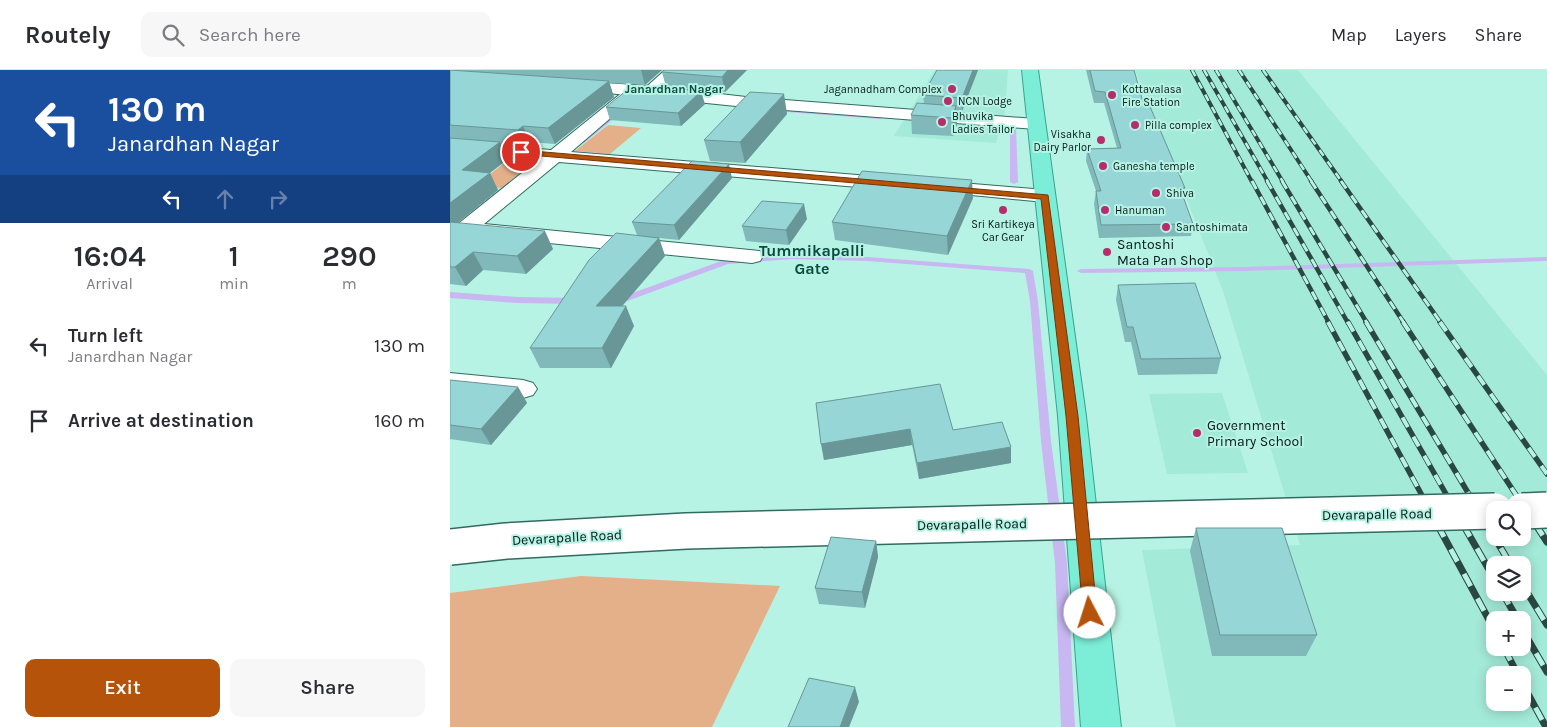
<!DOCTYPE html>
<html lang="en">
<head>
<meta charset="utf-8">
<style>
  body { margin:0; font-family:Karla,sans-serif; background:#f7f7f7; color:#2b2b33; height:100vh; display:flex; flex-direction:column; font-size:19px; white-space:nowrap }
  * { box-sizing:border-box; margin:0 }
  p { font-size:16px; color:#7c7c81 }
  .icon { flex:none; width:28px; height:28px; fill:none; stroke:currentColor; stroke-width:2; stroke-linecap:round; stroke-linejoin:round }
  .map { position:relative; flex:1; overflow:hidden }
  .panel { display:flex; flex-direction:column; background:#fff; width:450px }
  .panel>* { flex:none }
  .banner { background:#1a4fa0; color:#fff; overflow:hidden }
  .tools { position:absolute; left:1036px; top:431px; display:grid; gap:10px }
  .tools a { display:grid; place-items:center; width:45px; height:45px; border-radius:10px; background:#fff; box-shadow:0 2px 12px #0003; font-size:25px }
  .pin { position:absolute; display:grid; place-items:center; width:42px; height:42px; color:#fff; margin:-21px; border:2px solid #fff; border-radius:50%; box-shadow:0 1px 5px #0007 }
  .me { position:absolute; width:55px; margin:-28px; rotate:355deg; stroke-linejoin:round; filter:drop-shadow(0 0 4px #0008) }
  .turn { display:flex; align-items:center; gap:18px; height:105px; padding:0 25px; font-size:22px }
  .turn .icon { width:65px; height:65px; stroke-width:2.5 }
  .turn b { display:block; font-size:35px; line-height:42px }
  .lanes { display:flex; align-items:center; height:48px; padding:0 25px; background:#0003; justify-content:center; gap:25px; direction:ltr }
  .lanes .off { opacity:.35 }
  .eta { display:flex; justify-content:space-evenly; align-items:center; height:85px; text-align:center }
  .eta b { font-size:30px; font-weight:600; line-height:35px }
  .button { display:flex; gap:10px; margin-top:auto; padding:10px 25px }
  .button a { flex:1; height:58px; border-radius:10px; background:#b45309; color:#fff; font-size:20px; font-weight:600; line-height:58px; text-align:center }
  .button a+a { background:#f7f7f7; color:#2b2b33 }
  ul { padding:0; list-style:none }
  li { display:flex; align-items:center; gap:15px; height:75px; padding:0 25px }
  li div { flex:1 }
  li b { display:block; font-size:19px }
  li em { font-style:normal }
  header { display:flex; align-items:center; gap:30px; box-sizing:border-box; height:70px; padding:0 25px; background:#fff; border-bottom:1px solid #e1e1e2 }
  header strong { font-size:24px }
  nav { display:flex; gap:28px; margin-inline-start:auto; font-size:18px }
  .search { width:350px; height:45px; background:#f7f7f7; display:flex; align-items:center; gap:12px; box-sizing:border-box; padding:0 18px; border-radius:10px; color:#7c7c81; font-size:19px }
  main { display:flex; flex:1; min-height:0 }
  .map>svg:first-child { display:block }
</style>
</head>
<body>
<header>
<strong>Routely</strong>
<div class="search"><svg class="icon" aria-label="search" viewBox="0 0 24 24"><circle cx="10" cy="10" r="6"/><path d="M15 15l6 6"/></svg>Search here</div>
<nav><a>Map</a><a>Layers</a><a>Share</a></nav>
</header>
<main>
<section class="panel">
<div class="banner">
<div class="turn"><svg class="icon" aria-label="left" viewBox="0 0 24 24"><path d="M17 20v-9H6M10 6l-5 5 5 5"/></svg><div><b>130 m</b>Janardhan Nagar</div></div>
<div class="lanes"><svg class="icon" aria-label="left" viewBox="0 0 24 24"><path d="M17 20v-9H6M10 6l-5 5 5 5"/></svg><svg class="icon off" aria-label="ahead" viewBox="0 0 24 24"><path d="M12 20V5M6 11l6-6 6 6"/></svg><svg class="icon off" aria-label="right" viewBox="0 0 24 24"><path d="M7 20v-9h11M14 6l5 5-5 5"/></svg></div>
</div>
<div class="eta">
<div><b>16:04</b><p>Arrival</p></div>
<div><b>1</b><p>min</p></div>
<div><b>290</b><p>m</p></div>
</div>
<ul>
<li><svg class="icon" aria-label="left" viewBox="0 0 24 24"><path d="M17 20v-9H6M10 6l-5 5 5 5"/></svg><div><b>Turn left</b><p>Janardhan Nagar</p></div><em>130 m</em></li>
<li><svg class="icon" aria-label="arrive" viewBox="0 0 24 24"><path d="M6 21V4h12l-3 4 3 4H6"/></svg><div><b>Arrive at destination</b></div><em>160 m</em></li>
</ul>
<div class="button"><a>Exit</a><a>Share</a></div>
</section>
<div class="map">
<svg width="1097" height="657" viewBox="0 0 1097 657">
  <rect width="100%" height="100%" fill="#b7f3e4"/>
  <g fill="#a4ead8" fill-rule="evenodd">
    <polygon points="485,0 558,0 555,42 546,73 444,66"/>
    <path d="M685 0H848L1097 305V657H726L692 480 850 475 773 221ZM1045 440H1072V468H1045ZM1045 495H1072V522H1045ZM1045 550H1072V578H1045ZM1045 605H1072V632H1045Z"/>
    <polygon points="772,323 798,403 717,404 699,324"/>
  </g>
  <g fill="#e3b08a">
    <polygon points="158,55 191,58 160,84 125,81"/>
    <polygon points="58,90 84,92 51,118 25,116"/>
    <polygon points="131,506 330,516 262,657 0,657 0,523"/>
  </g>
  <g fill="none" stroke-linecap="round" stroke-linejoin="round">
    <g fill="#c8b7f1" fill-rule="evenodd">
      <polygon points="325,38 430,45 433,47 430,49 323,41 322,40"/>
      <polygon points="167,41 172,42 134,73 130,73 130,71"/>
      <polygon points="552,53 566,57 568,112 564,114 560,112 560,58 550,56 550,54"/>
      <polygon points="342,185 417,187 579,199 583,201 588,231 601,371 617,493 625,657 611,657 605,493 591,371 580,231 575,203 417,191 342,189 278,194 169,234 166,235 162,232 163,230 274,190"/>
      <polygon points="1097,187 1097,191 795,201 631,203 627,201 631,199 795,197"/>
      <polygon points="0,222 68,227 126,228 130,231 126,234 68,233 0,228"/>
    </g>
    <defs>
      <g id="minor">
        <polygon points="215,0 232,0 206,24 200,26 192,21 121,82 444,108 451,110 454,114 451,118 444,120 109,92 34,154 310,181 313,186 310,191 302,193 8,164 5,159 8,154 88,90 0,82 0,72 101,80 179,17 185,15 193,20"/>
        <polygon points="487,111 595,120 602,122 605,126 602,130 595,132 480,121 477,117 480,113"/>
        <polygon points="0,303 73,310 83,313 87,319 83,325 73,328 0,321"/>
      </g>
      <polygon id="tertiary" points="124,11 200,16 296,27 586,49 592,50 595,54 592,58 586,59 296,37 118,19 116,16 118,13"/>
      <polygon id="trunk" points="572,0 588,0 636,346 671,657 631,657 608,346"/>
    </defs>
    <use href="#minor" stroke="#316b5f" stroke-width="2"/>
    <use href="#tertiary" stroke="#316b5f" stroke-width="2"/>
    <use href="#trunk" stroke="#3ca18d" stroke-width="2"/>
    <use href="#minor" fill="#fff" fill-rule="evenodd"/>
    <use href="#tertiary" fill="#fff" fill-rule="evenodd"/>
    <use href="#trunk" fill="#7ceed7" fill-rule="evenodd"/>
    <defs>
      <g id="rail-far3">
        <polyline points="742,0 802,112"/>
        <polyline points="754,0 818,112"/>
        <polyline points="766,0 833,112"/>
        <polyline points="789,0 862,112"/>
        <polyline points="813,0 892,112"/>
      </g>
      <g id="rail-far2">
        <polyline points="802,111 879,253"/>
        <polyline points="817,111 898,253"/>
        <polyline points="832,111 917,253"/>
        <polyline points="861,111 954,253"/>
        <polyline points="891,111 991,253"/>
      </g>
      <g id="rail-far1">
        <polyline points="878,252 975,431"/>
        <polyline points="898,252 1000,431"/>
        <polyline points="916,252 1023,431"/>
        <polyline points="953,252 1070,431"/>
        <polyline points="990,252 1097,404"/>
      </g>
      <g id="rail">
        <polyline points="974,430 1045,561"/>
        <polyline points="999,430 1045,510"/>
        <polyline points="1022,430 1061,495"/>
        <polyline points="1070,430 1097,472"/>
        <polyline points="1072,514 1097,555"/>
        <polyline points="1052,522 1068,550"/>
        <polyline points="1072,559 1097,602"/>
        <polyline points="1054,578 1068,605"/>
        <polyline points="1072,613 1096,657"/>
      </g>
    </defs>
    <use href="#rail-far3" stroke="#2a4841" stroke-width="4"/>
    <use href="#rail-far2" stroke="#2a4841" stroke-width="4.5"/>
    <use href="#rail-far1" stroke="#2a4841" stroke-width="5.5"/>
    <use href="#rail" stroke="#2a4841" stroke-width="7"/>
    <use href="#rail-far3" stroke="#b7f3e4" stroke-width="2.5" stroke-dasharray="7" stroke-linecap="butt"/>
    <use href="#rail-far2" stroke="#b7f3e4" stroke-width="3" stroke-dasharray="9" stroke-linecap="butt"/>
    <use href="#rail-far1" stroke="#b7f3e4" stroke-width="4" stroke-dasharray="11" stroke-linecap="butt"/>
    <use href="#rail" stroke="#b7f3e4" stroke-width="5" stroke-dasharray="14" stroke-linecap="butt"/>
    <defs>
      <g id="secondary-bridge">
        <polyline points="1072,441 1097,440"/>
        <polyline points="0,477 56,471 236,461 1045,441"/>
      </g>
    </defs>
    <use href="#secondary-bridge" stroke="#316b5f" stroke-width="38" stroke-linecap="butt"/>
    <use href="#secondary-bridge" stroke="#fff" stroke-width="35"/>
  </g>
  <g fill="#81b8b9">
    <polygon points="0,0 212,0 195,15 159,13 164,27 105,74 80,72 75,76 51,74 58,89 40,103 48,120 8,153 103,179 76,204 33,200 16,216 0,214"/>
    <polygon points="214,0 297,0 275,22 216,17 212,2"/>
    <polygon points="487,0 528,0 512,41 507,41 507,55 503,66 462,64 461,45 474,34 473,25"/>
    <polygon points="636,0 684,0 693,32 735,118 733,128 743,154 741,166 649,168 644,134 646,121 636,91 637,79 667,78 654,33 644,33"/>
    <polygon points="255,34 231,56 160,50 156,37"/>
    <polygon points="337,44 295,93 260,91 254,70"/>
    <polygon points="282,108 229,170 209,168 215,186 172,236 184,256 161,298 90,298 80,278 187,165 182,152"/>
    <polygon points="523,128 498,185 385,170 382,152"/>
    <polygon points="357,149 339,175 296,171 292,156"/>
    <polygon points="668,215 771,288 767,304 688,305 681,272 675,272 666,230"/>
    <polygon points="0,310 68,317 77,333 41,375 0,369"/>
    <polygon points="366,333 503,360 561,393 469,409 462,375 374,390"/>
    <polygon points="746,458 867,565 856,586 762,586 740,481"/>
    <polygon points="426,471 428,487 415,538 369,534 365,518"/>
  </g>
  <g fill="#699696">
    <polygon points="191,0 212,0 195,15"/>
    <polygon points="278,0 297,0 275,22 272,7"/>
    <polygon points="523,0 528,0 512,41 512,28"/>
    <polygon points="159,11 164,27 105,74 98,58"/>
    <polygon points="251,21 255,34 231,56 228,43"/>
    <polygon points="334,24 337,44 295,93 290,72"/>
    <polygon points="506,36 507,55 503,66 502,48"/>
    <polygon points="73,56 80,72 75,76 68,60"/>
    <polygon points="50,72 58,89 20,118 12,100"/>
    <polygon points="279,94 282,108 229,170 224,155"/>
    <polygon points="40,103 48,120 0,159 0,133"/>
    <polygon points="522,110 523,128 498,185 497,166"/>
    <polygon points="354,134 357,149 339,175 336,160"/>
    <polygon points="95,161 103,179 76,204 67,186"/>
    <polygon points="209,168 215,186 155,256 146,236"/>
    <polygon points="23,182 33,200 16,216 5,197"/>
    <polygon points="176,236 184,256 161,298 152,278"/>
    <polygon points="68,317 77,333 41,375 31,359"/>
    <polygon points="460,359 462,375 374,390 371,374"/>
    <polygon points="561,377 561,393 469,409 467,393"/>
    <polygon points="426,471 428,487 415,538 412,522"/>
    <polygon points="405,617 409,632 399,657 390,657"/>
  </g>
  <g fill="#96d6d7" stroke="#699696">
    <polygon points="0,0 159,11 98,58 73,56 68,60 0,55"/>
    <polygon points="214,0 278,0 272,7 212,2"/>
    <polygon points="487,0 523,0 512,28 473,25"/>
    <polygon points="640,0 684,0 693,32 698,32 735,118 730,118 743,154 651,155 646,121 651,121 637,79 671,78 655,22 645,21"/>
    <polygon points="182,16 251,21 228,43 156,37"/>
    <polygon points="300,22 334,24 290,72 254,70"/>
    <polygon points="467,33 506,36 502,48 461,45"/>
    <polygon points="0,68 50,72 12,100 40,103 0,133"/>
    <polygon points="242,91 279,94 224,155 182,152"/>
    <polygon points="412,101 522,110 497,166 382,152"/>
    <polygon points="312,131 354,134 336,160 292,156"/>
    <polygon points="0,152 95,161 67,186 23,182 5,197 0,197"/>
    <polygon points="166,163 209,168 146,236 176,236 152,278 80,278 139,190"/>
    <polygon points="745,213 771,288 691,289 683,257 677,257 668,215"/>
    <polygon points="0,310 68,317 31,359 0,355"/>
    <polygon points="490,314 503,360 552,352 561,377 467,393 460,359 371,374 366,333"/>
    <polygon points="746,458 832,458 867,565 770,565"/>
    <polygon points="381,467 426,471 412,522 365,518"/>
    <polygon points="359,608 405,617 390,657 338,657"/>
  </g>
  <polygon fill="#b45309" stroke="#753606" points="71,80 598,125 628,346 647,543 645,548 640,549 635,548 633,543 616,346 591,129 68,84 68,81"/>
  <g fill="#b62d6c" stroke="#b7f3e4" stroke-width="2">
    <circle cx="502" cy="19" r="5"/>
    <circle cx="662" cy="25" r="5"/>
    <circle cx="498" cy="31" r="5"/>
    <circle cx="492" cy="52" r="5"/>
    <circle cx="685" cy="55" r="5"/>
    <circle cx="651" cy="70" r="5"/>
    <circle cx="653" cy="96" r="5"/>
    <circle cx="706" cy="123" r="5"/>
    <circle cx="553" cy="140" r="5"/>
    <circle cx="655" cy="140" r="5"/>
    <circle cx="716" cy="157" r="5"/>
    <circle cx="657" cy="182" r="5"/>
    <circle cx="747" cy="363" r="5"/>
  </g>
  <g text-anchor="middle" stroke-width="4" stroke-linejoin="round" paint-order="stroke">
    <g font-size="11" fill="#031a15" stroke="#b7f3e4" text-anchor="start">
      <text x="492" y="23" text-anchor="end">Jagannadham Complex</text>
      <text x="672" y="23">Kottavalasa<tspan x="672" dy="13">Fire Station</tspan></text>
      <text x="508" y="35">NCN Lodge</text>
      <text x="502" y="50">Bhuvika<tspan x="502" dy="13">Ladies Tailor</tspan></text>
      <text x="695" y="59">Pilla complex</text>
      <text x="641" y="68" text-anchor="end">Visakha<tspan x="641" dy="13">Dairy Parlor</tspan></text>
      <text x="663" y="100">Ganesha temple</text>
      <text x="716" y="127">Shiva</text>
      <text x="665" y="144">Hanuman</text>
      <text x="553" y="158" text-anchor="middle">Sri Kartikeya<tspan x="553" dy="13">Car Gear</tspan></text>
      <text x="726" y="161">Santoshimata</text>
    </g>
    <g font-size="12" font-weight="bold" fill="#094b3f" stroke="#b7f3e4">
      <text x="224" y="23">Janardhan Nagar</text>
    </g>
    <g font-size="14" fill="#031a15" stroke="#b7f3e4" text-anchor="start">
      <text x="667" y="179">Santoshi<tspan x="667" dy="16">Mata Pan Shop</tspan></text>
      <text x="757" y="360">Government<tspan x="757" dy="16">Primary School</tspan></text>
    </g>
    <g font-size="14" fill="#031a15" stroke="#b7f3e4">
      <text transform="translate(927 444) rotate(-1)" y="5">Devarapalle Road</text>
      <text transform="translate(522 454) rotate(-1)" y="5">Devarapalle Road</text>
      <text transform="translate(117 467) rotate(-3)" y="5">Devarapalle Road</text>
    </g>
    <g font-size="16" font-weight="bold" fill="#094b3f" stroke="#b7f3e4">
      <text x="362" y="186">Tummikapalli<tspan x="362" dy="18">Gate</tspan></text>
    </g>
  </g>
</svg>
<div class="tools">
<a><svg class="icon" aria-label="search" viewBox="0 0 24 24"><circle cx="10" cy="10" r="6"/><path d="M15 15l6 6"/></svg></a>
<a><svg class="icon" aria-label="layers" viewBox="0 0 24 24"><path d="M12 4l9 5-9 5-9-5zM3 14l9 5 9-5"/></svg></a>
<a>+</a>
<a>−</a>
</div>
<div class="pin" style="left:71px;top:82px;background:#d93025"><svg class="icon" aria-label="arrive" viewBox="0 0 24 24"><path d="M6 21V4h12l-3 4 3 4H6"/></svg></div>
<svg class="me" style="left:640px;top:543px" viewBox="-20 -20 40 40"><circle r="19" fill="#fff"/><path d="M0-13L10 11 0 6-10 11z" fill="#b45309"/></svg>
</div>
</main>
</body>
</html>
